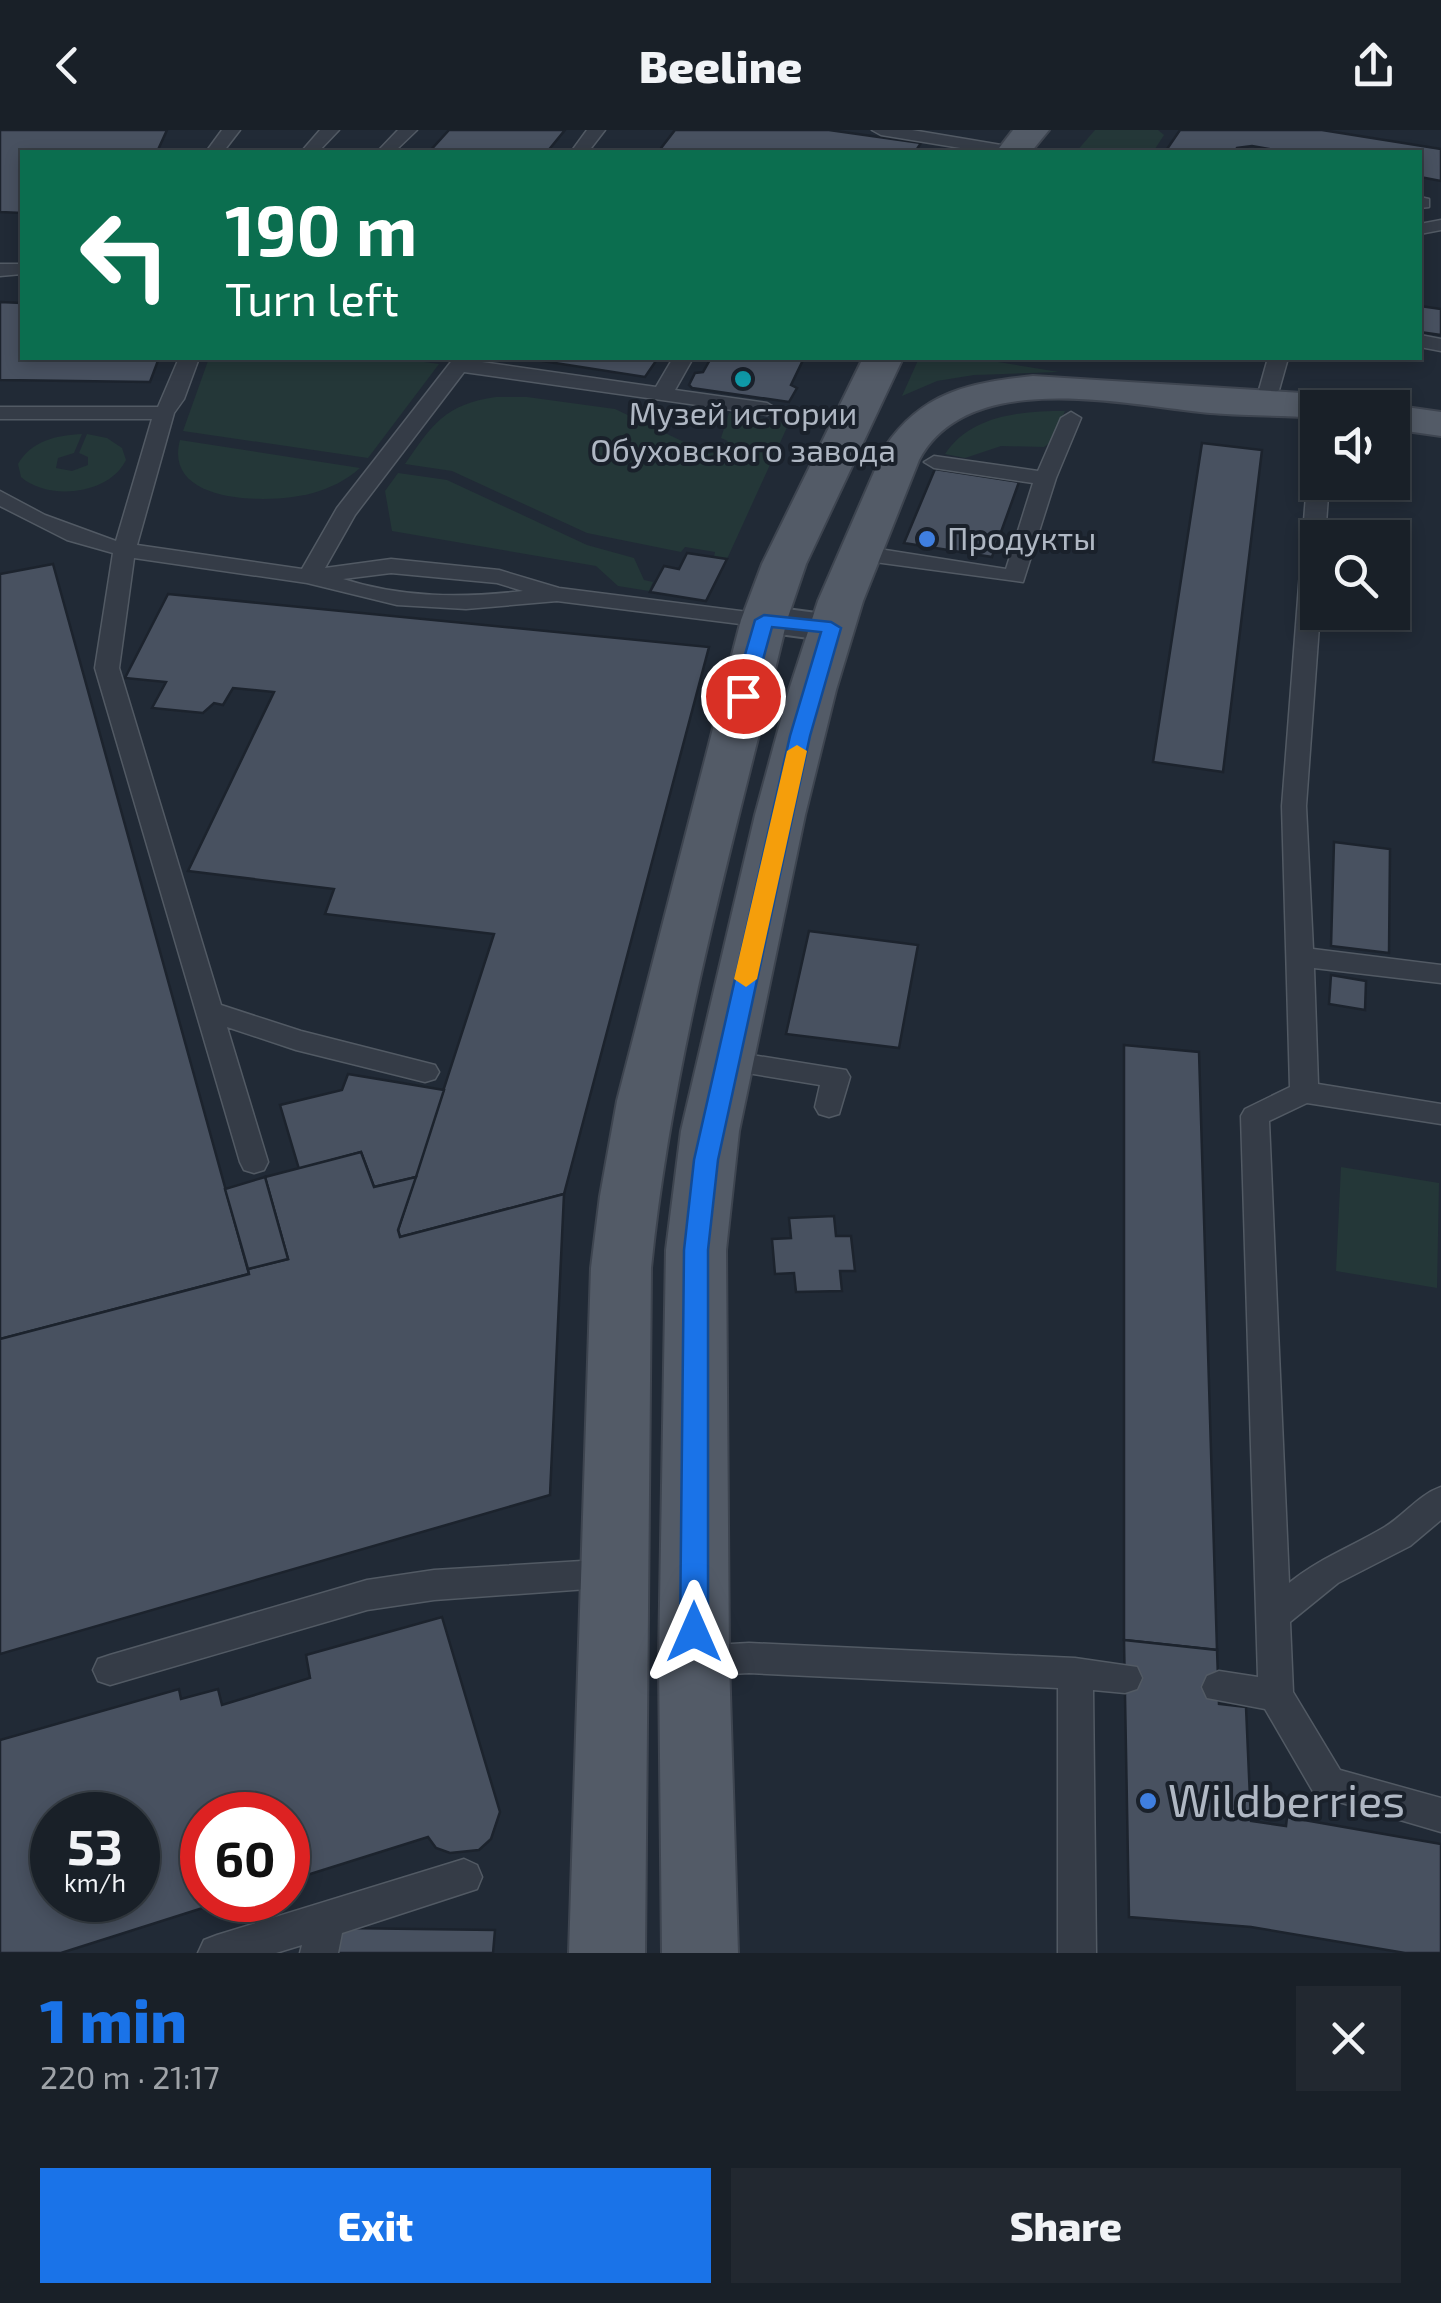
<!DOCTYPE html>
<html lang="en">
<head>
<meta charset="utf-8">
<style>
  body { margin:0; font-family:"Exo 2",sans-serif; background:#222830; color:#f1f3f6; height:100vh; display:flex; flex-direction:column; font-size:38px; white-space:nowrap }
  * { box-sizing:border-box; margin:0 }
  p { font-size:32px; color:#9fa3a8 }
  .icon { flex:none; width:55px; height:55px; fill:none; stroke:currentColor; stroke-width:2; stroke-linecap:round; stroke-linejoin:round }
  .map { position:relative; height:1823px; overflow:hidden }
  .sheet { display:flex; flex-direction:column; background:#192028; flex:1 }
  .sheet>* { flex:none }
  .top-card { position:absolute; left:20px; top:20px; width:1402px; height:210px; border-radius:0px; box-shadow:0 5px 15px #0003,0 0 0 2px #373e45; background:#0b6e4f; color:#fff; overflow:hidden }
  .fabs { position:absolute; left:1300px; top:260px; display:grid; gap:20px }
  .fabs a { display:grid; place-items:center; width:110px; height:110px; border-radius:0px; background:#192028; box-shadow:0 5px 15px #0003,0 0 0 2px #373e45; font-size:50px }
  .speed { position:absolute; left:30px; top:1662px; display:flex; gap:20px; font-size:50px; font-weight:700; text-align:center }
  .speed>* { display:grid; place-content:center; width:130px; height:130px; border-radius:50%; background:#192028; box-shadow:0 5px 15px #0003,0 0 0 2px #373e45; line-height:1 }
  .speed small { font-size:25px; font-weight:400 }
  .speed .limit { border:15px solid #d22; background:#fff; color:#111 }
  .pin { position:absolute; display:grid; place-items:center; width:85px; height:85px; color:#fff; margin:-42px; border:5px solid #fff; border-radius:50%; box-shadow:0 2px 10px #0007 }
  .me { position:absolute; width:110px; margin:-55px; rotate:0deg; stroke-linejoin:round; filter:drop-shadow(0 0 8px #0008) }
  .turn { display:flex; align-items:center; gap:35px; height:210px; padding:0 40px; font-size:45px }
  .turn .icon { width:130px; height:130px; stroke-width:2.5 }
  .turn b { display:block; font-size:70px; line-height:85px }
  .round { display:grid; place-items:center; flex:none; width:105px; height:105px; border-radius:0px; background:#222830 }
  .overview { display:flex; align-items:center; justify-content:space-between; height:170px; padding:0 40px }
  h1 { font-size:60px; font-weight:800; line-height:75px; color:#1a73e8 }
  .cta { display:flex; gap:20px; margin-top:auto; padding:20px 40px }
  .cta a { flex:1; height:115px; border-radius:0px; background:#1a73e8; color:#fff; font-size:40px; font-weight:800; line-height:115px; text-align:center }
  .cta a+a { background:#222830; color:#f1f3f6 }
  header { display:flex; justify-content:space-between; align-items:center; height:130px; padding:0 40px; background:#192028; font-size:45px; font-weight:800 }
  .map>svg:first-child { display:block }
</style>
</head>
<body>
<header><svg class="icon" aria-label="back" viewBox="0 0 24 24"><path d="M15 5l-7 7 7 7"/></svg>Beeline<svg class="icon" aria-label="share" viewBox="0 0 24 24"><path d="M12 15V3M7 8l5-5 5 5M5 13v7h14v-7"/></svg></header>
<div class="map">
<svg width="1441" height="1823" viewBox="0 0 1441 1823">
  <rect width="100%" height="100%" fill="#212a36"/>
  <g fill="#243738">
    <polygon points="1095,0 1158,0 1164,5 1153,22 1076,22"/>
    <polygon points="209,228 395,228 439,234 368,328 183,301"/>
    <polygon points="919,228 974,228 1059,242 974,245 937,251 902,266"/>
    <path d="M496 267H527L615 279 709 324 728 311 721 308 729 283 789 293 727 429 714 427 715 422 685 417 681 422 587 403 452 341 405 334C432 295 445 274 496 267Z"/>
    <path d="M1065 281 1051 312 1044 317 1001 316 965 328 945 324C971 285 1021 281 1065 281Z"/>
    <path d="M82 304 74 323 58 328 56 338 72 341 88 335V327L79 323 87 304 107 308 122 318 126 330C109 365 48 371 21 347L18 334C31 311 57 305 82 304Z"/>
    <path d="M180 310 360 338C347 350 330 358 313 363 274 374 162 376 180 310Z"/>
    <polygon points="398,343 447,350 587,415 634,428 644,450 653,452 649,461 618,456 596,436 392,401 385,361"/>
    <polygon points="1341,1037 1439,1053 1437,1158 1336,1141"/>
  </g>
  <g fill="#485160" stroke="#1c232d" stroke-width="2.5" fill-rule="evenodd">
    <polygon points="0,0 167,0 157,22 22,22 22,83 0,82"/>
    <polygon points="449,0 565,0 547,22 429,22"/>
    <polygon points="675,0 829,0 921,13 915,22 658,22"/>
    <polygon points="1180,0 1322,0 1441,19 1441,51 1420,47 1420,22 1287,22 1252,16 1237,18 1234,22 1165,22"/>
    <polygon points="0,172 22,173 22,228 159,228 150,252 0,250"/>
    <polygon points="1420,176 1441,179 1441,205 1420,202"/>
    <polygon points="523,228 658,228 645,247"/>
    <polygon points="711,228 804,228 791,255 797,258 789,272 692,258 689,255 695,243 703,242"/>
    <polygon points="685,280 714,284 707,297 677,292"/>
    <polygon points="1202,313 1262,320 1223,642 1153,632"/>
    <polygon points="935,339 1019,352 992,427 904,413"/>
    <polygon points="687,423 727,429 706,471 650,462 664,436 679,439"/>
    <polygon points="53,434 249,1144 0,1209 0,444"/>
    <polygon points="168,464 709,517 564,1064 400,1107 398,1100 494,804 325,784 334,759 188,741 274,562 233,558 223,575 214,573 203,583 152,578 166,552 125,548"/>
    <polygon points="1334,712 1390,719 1389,823 1331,816"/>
    <polygon points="809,801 918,815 899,918 786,904"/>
    <polygon points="1331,845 1366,851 1365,880 1329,874"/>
    <polygon points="1124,915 1199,922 1217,1520 1124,1510"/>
    <polygon points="348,944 444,960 416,1047 374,1057 361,1022 299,1039 280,975 342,960"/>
    <polygon points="361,1022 374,1057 416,1047 398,1100 400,1107 564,1064 550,1365 0,1524 0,1209 249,1144 248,1139 288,1129 265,1047"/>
    <polygon points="265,1047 288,1129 248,1139 225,1059"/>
    <polygon points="834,1086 836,1106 851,1106 855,1141 840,1141 842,1161 796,1162 794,1143 775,1144 772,1109 791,1108 789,1088"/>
    <path d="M442 1487 500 1682 491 1709 479 1720 450 1723 436 1718 428 1707 288 1751V1685H202V1770H228L61 1823H0V1610L179 1559 181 1569 218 1559 222 1575 310 1548 306 1525ZM52 1685H138V1770H52Z"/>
    <polygon points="1124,1510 1217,1520 1219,1574 1246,1577 1251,1691 1286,1696 1287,1687 1441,1714 1441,1823 1405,1823 1251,1797 1129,1787"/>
    <polygon points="340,1798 495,1800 493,1823 337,1823"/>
  </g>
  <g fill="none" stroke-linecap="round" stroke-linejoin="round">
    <defs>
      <g id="service">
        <polygon points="222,0 240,0 223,22 206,22"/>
        <polygon points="320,0 339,0 318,22 301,22"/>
        <polygon points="398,0 417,0 394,22 377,22"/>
        <polygon points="587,0 605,0 588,22 571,22"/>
        <polygon points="872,0 912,0 1013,17 1022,22 985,22 881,5"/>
        <polygon points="1420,67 1429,69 1429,77 1420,78"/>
        <polygon points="1441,90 1441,100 1420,104 1420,94"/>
        <polygon points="0,134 22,134 22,144 0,146"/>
        <polygon points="1420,205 1441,209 1441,221 1420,217"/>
        <path d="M179 228H199L184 269 174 283 137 415 302 439 337 378 454 228 656 257 673 228H693L675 260 767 273 777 279 767 285 464 242 355 385 325 438 391 429 499 440 559 458 772 485 775 490 772 495 764 497 557 471 466 479 397 475 307 453 134 428 119 538 221 875 301 901 435 935 439 942 435 949 425 952 296 920 227 897 268 1032 264 1040 254 1043 244 1040 240 1032 95 538 113 423 67 410 0 376V361L45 385 116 411 152 289H0V277H158ZM391 443 497 453 523 461C462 468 402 468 343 449Z"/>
        <polygon points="1268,228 1288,228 1279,260 1269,266 1259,260"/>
        <polygon points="1071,282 1081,288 1056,348 1023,452 860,430 849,423 860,416 1006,439 1033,353 934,338 924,332 934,326 1038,341 1061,288"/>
        <path d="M1318 346V352H1329L1325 408H1318L1320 482 1306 676 1313 819 1441 835V853L1314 838 1318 954 1441 974V994L1307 973 1269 991 1289 1453C1318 1429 1351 1417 1383 1398 1404 1386 1418 1365 1441 1357V1390L1410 1416 1338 1453 1290 1492 1293 1562 1340 1640 1441 1668V1702L1315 1665 1265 1579 1207 1568 1202 1557 1207 1546 1219 1541 1258 1547 1241 986 1245 979 1290 957 1282 676 1307 352Z"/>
        <polygon points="727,921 846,940 850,947 839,984 829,987 819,984 815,977 820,955 717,938 713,931 717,924"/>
        <polygon points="615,1429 627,1433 632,1443 627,1453 615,1457 434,1470 367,1480 110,1555 98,1551 93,1540 98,1529 110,1525 367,1450 434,1440"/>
        <polygon points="749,1513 1075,1528 1137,1537 1142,1548 1137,1559 1125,1563 1093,1560 1096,1823 1058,1823 1058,1558 749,1543 695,1546 683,1542 678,1531 683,1520 695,1516"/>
        <polygon points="464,1729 477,1735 482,1747 477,1759 342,1803 338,1823 300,1823 302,1815 276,1823 198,1823 204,1810 217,1805"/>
      </g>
      <polygon id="minor" points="764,476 847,487 854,497 847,507 831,511 748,500 741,490 748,480"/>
      <g id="primary">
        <polygon points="1013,0 1049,0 1031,22 996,22"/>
        <path d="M863 228H903L806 434 787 490C736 704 673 919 651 1138L645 1823H569L591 1138 600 1066 617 971 741 490 762 434Z"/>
        <path d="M1033 246 1318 264 1347 269 1353 278H1318V288C1282 285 1246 286 1210 283 1125 275 968 237 919 330L863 471 836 560 805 685 739 1001 726 1120 729 1531 738 1823H662L659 1531 666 1120 681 1001 755 685 789 560 818 471 885 317C923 261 970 253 1033 246Z"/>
        <polygon points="1392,275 1441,282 1441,306 1392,299 1392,278 1381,278"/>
      </g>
    </defs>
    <use href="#service" stroke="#525a64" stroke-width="3"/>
    <use href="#minor" stroke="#525a64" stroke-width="4"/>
    <use href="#primary" stroke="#3e4550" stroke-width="4"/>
    <use href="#service" fill="#353c47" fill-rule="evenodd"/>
    <use href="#minor" fill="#353c47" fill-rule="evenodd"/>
    <use href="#primary" fill="#535b67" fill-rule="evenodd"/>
  </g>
  <polygon fill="#1a73e8" stroke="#114b97" stroke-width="2.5" points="764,485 831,492 841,498 810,606 718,1030 708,1120 708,1502 704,1511 694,1514 684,1511 680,1502 684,1120 694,1030 790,606 821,502 772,497 753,566 743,571 736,570 733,566 755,490"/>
  <polygon fill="#f59e0b" points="797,615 807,621 757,849 746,857 734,849 787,621"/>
  <circle fill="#0f9aa8" stroke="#1a212b" stroke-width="4" cx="743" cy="249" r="10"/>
  <g fill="#3f7fe0" stroke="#1a212b" stroke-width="4">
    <circle cx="927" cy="409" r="10"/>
    <circle cx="1148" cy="1671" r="10"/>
  </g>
  <g text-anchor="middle" stroke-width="8" stroke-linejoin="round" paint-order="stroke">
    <g font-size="32" fill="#afb7c3" stroke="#1a212b">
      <text x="743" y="295">Музей истории<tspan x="743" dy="37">Обуховского завода</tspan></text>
      <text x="947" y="420" text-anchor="start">Продукты</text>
    </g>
    <g font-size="45" fill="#afb7c3" stroke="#1a212b" text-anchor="start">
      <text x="1168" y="1687">Wildberries</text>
    </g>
  </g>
</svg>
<div class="fabs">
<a><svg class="icon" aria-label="sound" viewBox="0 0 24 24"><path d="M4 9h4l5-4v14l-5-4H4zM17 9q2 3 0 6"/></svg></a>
<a><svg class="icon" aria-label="search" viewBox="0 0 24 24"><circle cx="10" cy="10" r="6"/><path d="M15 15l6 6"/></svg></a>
</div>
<div class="speed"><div>53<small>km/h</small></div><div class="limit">60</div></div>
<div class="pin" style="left:743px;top:566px;background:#d93025"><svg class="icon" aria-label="arrive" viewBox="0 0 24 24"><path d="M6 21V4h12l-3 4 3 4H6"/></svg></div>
<svg class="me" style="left:694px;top:1502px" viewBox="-20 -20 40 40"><path d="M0-17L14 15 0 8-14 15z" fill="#1a73e8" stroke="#fff" stroke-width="4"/></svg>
<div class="top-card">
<div class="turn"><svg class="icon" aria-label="left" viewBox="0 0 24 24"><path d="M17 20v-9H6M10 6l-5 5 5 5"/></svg><div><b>190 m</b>Turn left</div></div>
</div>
</div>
<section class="sheet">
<div class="overview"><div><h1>1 min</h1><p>220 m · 21:17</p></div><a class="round"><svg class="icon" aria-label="close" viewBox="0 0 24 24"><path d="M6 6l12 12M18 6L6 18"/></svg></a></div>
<div class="cta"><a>Exit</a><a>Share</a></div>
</section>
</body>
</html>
